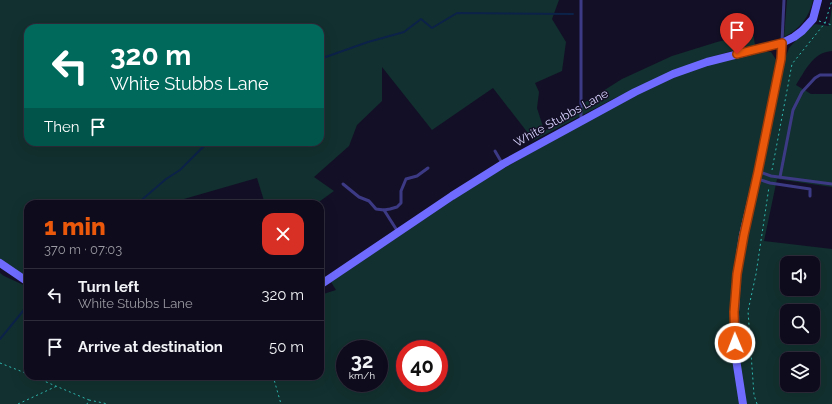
<!DOCTYPE html>
<html lang="en">
<head>
<meta charset="utf-8">
<style>
  body { margin:0; font-family:Raleway,sans-serif; background:#171425; color:#f1f3f6; height:100vh; display:flex; flex-direction:column; font-size:15px; white-space:nowrap }
  * { box-sizing:border-box; margin:0 }
  p { font-size:13px; color:#9b9ba3 }
  .icon { flex:none; width:22px; height:22px; fill:none; stroke:currentColor; stroke-width:2; stroke-linecap:round; stroke-linejoin:round }
  .map { position:relative; flex:1; overflow:hidden }
  .details { position:absolute; left:24px; top:200px; width:300px; height:180px; display:flex; flex-direction:column; background:#0e0b1c; border-radius:12px; box-shadow:0 4px 16px #0002,0 0 0 1px #2e2b3b }
  .details>* { flex:none }
  .top-card { position:absolute; left:24px; top:24px; width:300px; height:122px; border-radius:12px; box-shadow:0 4px 16px #0002,0 0 0 1px #2e2b3b; background:#00695c; color:#fff; overflow:hidden }
  .fabs { position:absolute; left:780px; top:256px; display:grid; gap:8px }
  .fabs a { display:grid; place-items:center; width:40px; height:40px; border-radius:8px; background:#0e0b1c; box-shadow:0 4px 16px #0002,0 0 0 1px #2e2b3b; font-size:20px }
  .speed { position:absolute; left:336px; top:340px; display:flex; gap:8px; font-size:20px; font-weight:700; text-align:center }
  .speed>* { display:grid; place-content:center; width:52px; height:52px; border-radius:50%; background:#0e0b1c; box-shadow:0 4px 16px #0002,0 0 0 1px #2e2b3b; line-height:1 }
  .speed small { font-size:10px; font-weight:400 }
  .speed .limit { border:6px solid #d22; background:#fff; color:#111 }
  .pin { position:absolute; display:grid; place-items:center; width:34px; height:34px; color:#fff; margin:-41px -17px; border-radius:50% 50% 50% 0; rotate:-45deg; box-shadow:0 0 4px #0007 }
  .pin .icon { rotate:45deg }
  .me { position:absolute; width:44px; margin:-22px; rotate:359deg; stroke-linejoin:round; filter:drop-shadow(0 0 3px #0008) }
  .turn { display:flex; align-items:center; gap:14px; height:84px; padding:0 20px; font-size:18px }
  .turn .icon { width:52px; height:52px; stroke-width:2.5 }
  .turn b { display:block; font-size:28px; line-height:34px }
  .then { display:flex; align-items:center; height:38px; padding:0 20px; background:#0003; gap:8px; font-size:15px }
  .round { display:grid; place-items:center; flex:none; width:42px; height:42px; border-radius:12px; background:#171425 }
  .summary { display:flex; align-items:center; justify-content:space-between; height:68px; padding:0 20px }
  h1 { font-size:24px; font-weight:800; line-height:30px; color:#ea580c }
  ul { padding:0; list-style:none }
  li { display:flex; align-items:center; gap:12px; height:52px; padding:0 20px; border-top:1px solid #2e2b3b }
  li div { flex:1 }
  li b { display:block; font-size:15px }
  li em { font-style:normal }
  .map>svg:first-child { display:block }
</style>
</head>
<body>
<div class="map">
<svg width="832" height="404" viewBox="0 0 832 404">
  <rect width="100%" height="100%" fill="#130f26"/>
  <g fill="#12302f" fill-rule="evenodd">
    <path d="M0 0H559L552 19 566 42 562 71 535 83 539 92 537 108 544 130 531 137 493 88 432 130 382 67V101L357 125 349 146 314 177 334 191 316 204H265L257 178 177 201V204H28V274L24 272 22 276 0 260ZM28 28H320V142H28Z"/>
    <path d="M787 0H813C810 16 799 30 784 37Z"/>
    <path d="M832 6V51C813 52 805 71 796 85L811 94H832V187L777 179 764 241 832 249V404H746L738 354 737 318 740 272 748 225 782 67 789 48 799 37 815 24 829 26ZM787 263H813V289H787ZM787 311H813V337H787ZM787 359H813V385H787Z"/>
    <polygon points="753,33 755,45 710,57 666,75 613,99 531,142 565,115 622,79 672,56 717,42"/>
    <path d="M764 52H771L777 61 737 257 740 404H0V273L4 276 28 287V376H320V295L336 290 331 282 478 183 634 94 699 67ZM345 349H379V383H345ZM405 349H439V383H405Z"/>
  </g>
  <g fill="none" stroke-linecap="round" stroke-linejoin="round">
    <g stroke="#0c2248" stroke-width="2">
      <polyline points="320,59 368,42 404,32 421,19 432,28 457,13 573,14"/>
      <polyline points="137,204 166,179 180,170 208,142"/>
      <polyline points="0,339 28,305"/>
    </g>
    <g stroke="#2fb8b0" stroke-width="1" stroke-dasharray="2 3" stroke-linecap="butt">
      <polyline points="819,21 832,25"/>
      <polyline points="772,170 792,64 825,23 832,0"/>
      <polyline points="0,363 28,374"/>
      <polyline points="32,376 89,400 87,404"/>
      <polyline points="273,376 281,404"/>
      <polyline points="89,400 108,404"/>
      <polyline points="18,404 57,386"/>
      <polyline points="757,404 754,395 748,311 756,274 769,187"/>
    </g>
    <g stroke="#3d3a85" stroke-width="3">
      <polyline points="782,42 784,0"/>
      <polyline points="581,120 581,0"/>
      <polyline points="495,151 502,163"/>
      <polyline points="760,172 771,176 832,184"/>
      <polyline points="780,177 793,110 802,92 815,78 820,75 832,75"/>
      <polyline points="758,179 770,183 810,189 810,196"/>
      <polyline points="343,184 359,197 369,201 376,209 384,210 398,232"/>
      <polyline points="384,210 390,209 397,207 401,203 401,191 406,179 417,176 428,168"/>
    </g>
    <g stroke="#6f6bff" stroke-width="8">
      <polyline points="0,263 28,282"/>
      <polyline points="320,285 452,196 503,164 635,92 673,74 707,62 782,43 794,37 802,31 813,19 818,0"/>
      <polyline points="743,404 736,359 735,312 737,274 743,235 758,172 781,59 782,43"/>
    </g>
  </g>
  <g fill="none" stroke-linecap="round" stroke-linejoin="round">
    <defs>
      <polyline id="route" points="735,343 734,312 737,274 744,235 758,172 781,59 782,43 737,54"/>
    </defs>
    <use href="#route" stroke="#983908" stroke-width="10"/>
    <use href="#route" stroke="#ea580c" stroke-width="7"/>
  </g>
  <g text-anchor="middle" stroke-width="3" stroke-linejoin="round" paint-order="stroke">
    <g font-size="12" fill="#d9d4ff" stroke="#130f26">
      <text transform="translate(561 118) rotate(-29)" y="4">White Stubbs Lane</text>
    </g>
  </g>
</svg>
<div class="fabs">
<a><svg class="icon" aria-label="sound" viewBox="0 0 24 24"><path d="M4 9h4l5-4v14l-5-4H4zM17 9q2 3 0 6"/></svg></a>
<a><svg class="icon" aria-label="search" viewBox="0 0 24 24"><circle cx="10" cy="10" r="6"/><path d="M15 15l6 6"/></svg></a>
<a><svg class="icon" aria-label="layers" viewBox="0 0 24 24"><path d="M12 4l9 5-9 5-9-5zM3 14l9 5 9-5"/></svg></a>
</div>
<div class="speed"><div>32<small>km/h</small></div><div class="limit">40</div></div>
<div class="pin" style="left:737px;top:54px;background:#d93025"><svg class="icon" aria-label="arrive" viewBox="0 0 24 24"><path d="M6 21V4h12l-3 4 3 4H6"/></svg></div>
<svg class="me" style="left:735px;top:343px" viewBox="-20 -20 40 40"><circle r="17" fill="#ea580c" stroke="#fff" stroke-width="3"/><path d="M0-11L8 9 0 5-8 9z" fill="#fff"/></svg>
<div class="top-card">
<div class="turn"><svg class="icon" aria-label="left" viewBox="0 0 24 24"><path d="M17 20v-9H6M10 6l-5 5 5 5"/></svg><div><b>320 m</b>White Stubbs Lane</div></div>
<div class="then">Then<svg class="icon" aria-label="arrive" viewBox="0 0 24 24"><path d="M6 21V4h12l-3 4 3 4H6"/></svg></div>
</div>
<section class="details">
<div class="summary"><div><h1>1 min</h1><p>370 m · 07:03</p></div><a class="round" style="background:#d93025;color:#fff"><svg class="icon" aria-label="close" viewBox="0 0 24 24"><path d="M6 6l12 12M18 6L6 18"/></svg></a></div>
<ul>
<li><svg class="icon" aria-label="left" viewBox="0 0 24 24"><path d="M17 20v-9H6M10 6l-5 5 5 5"/></svg><div><b>Turn left</b><p>White Stubbs Lane</p></div><em>320 m</em></li>
<li><svg class="icon" aria-label="arrive" viewBox="0 0 24 24"><path d="M6 21V4h12l-3 4 3 4H6"/></svg><div><b>Arrive at destination</b></div><em>50 m</em></li>
</ul>
</section>
</div>
</body>
</html>
